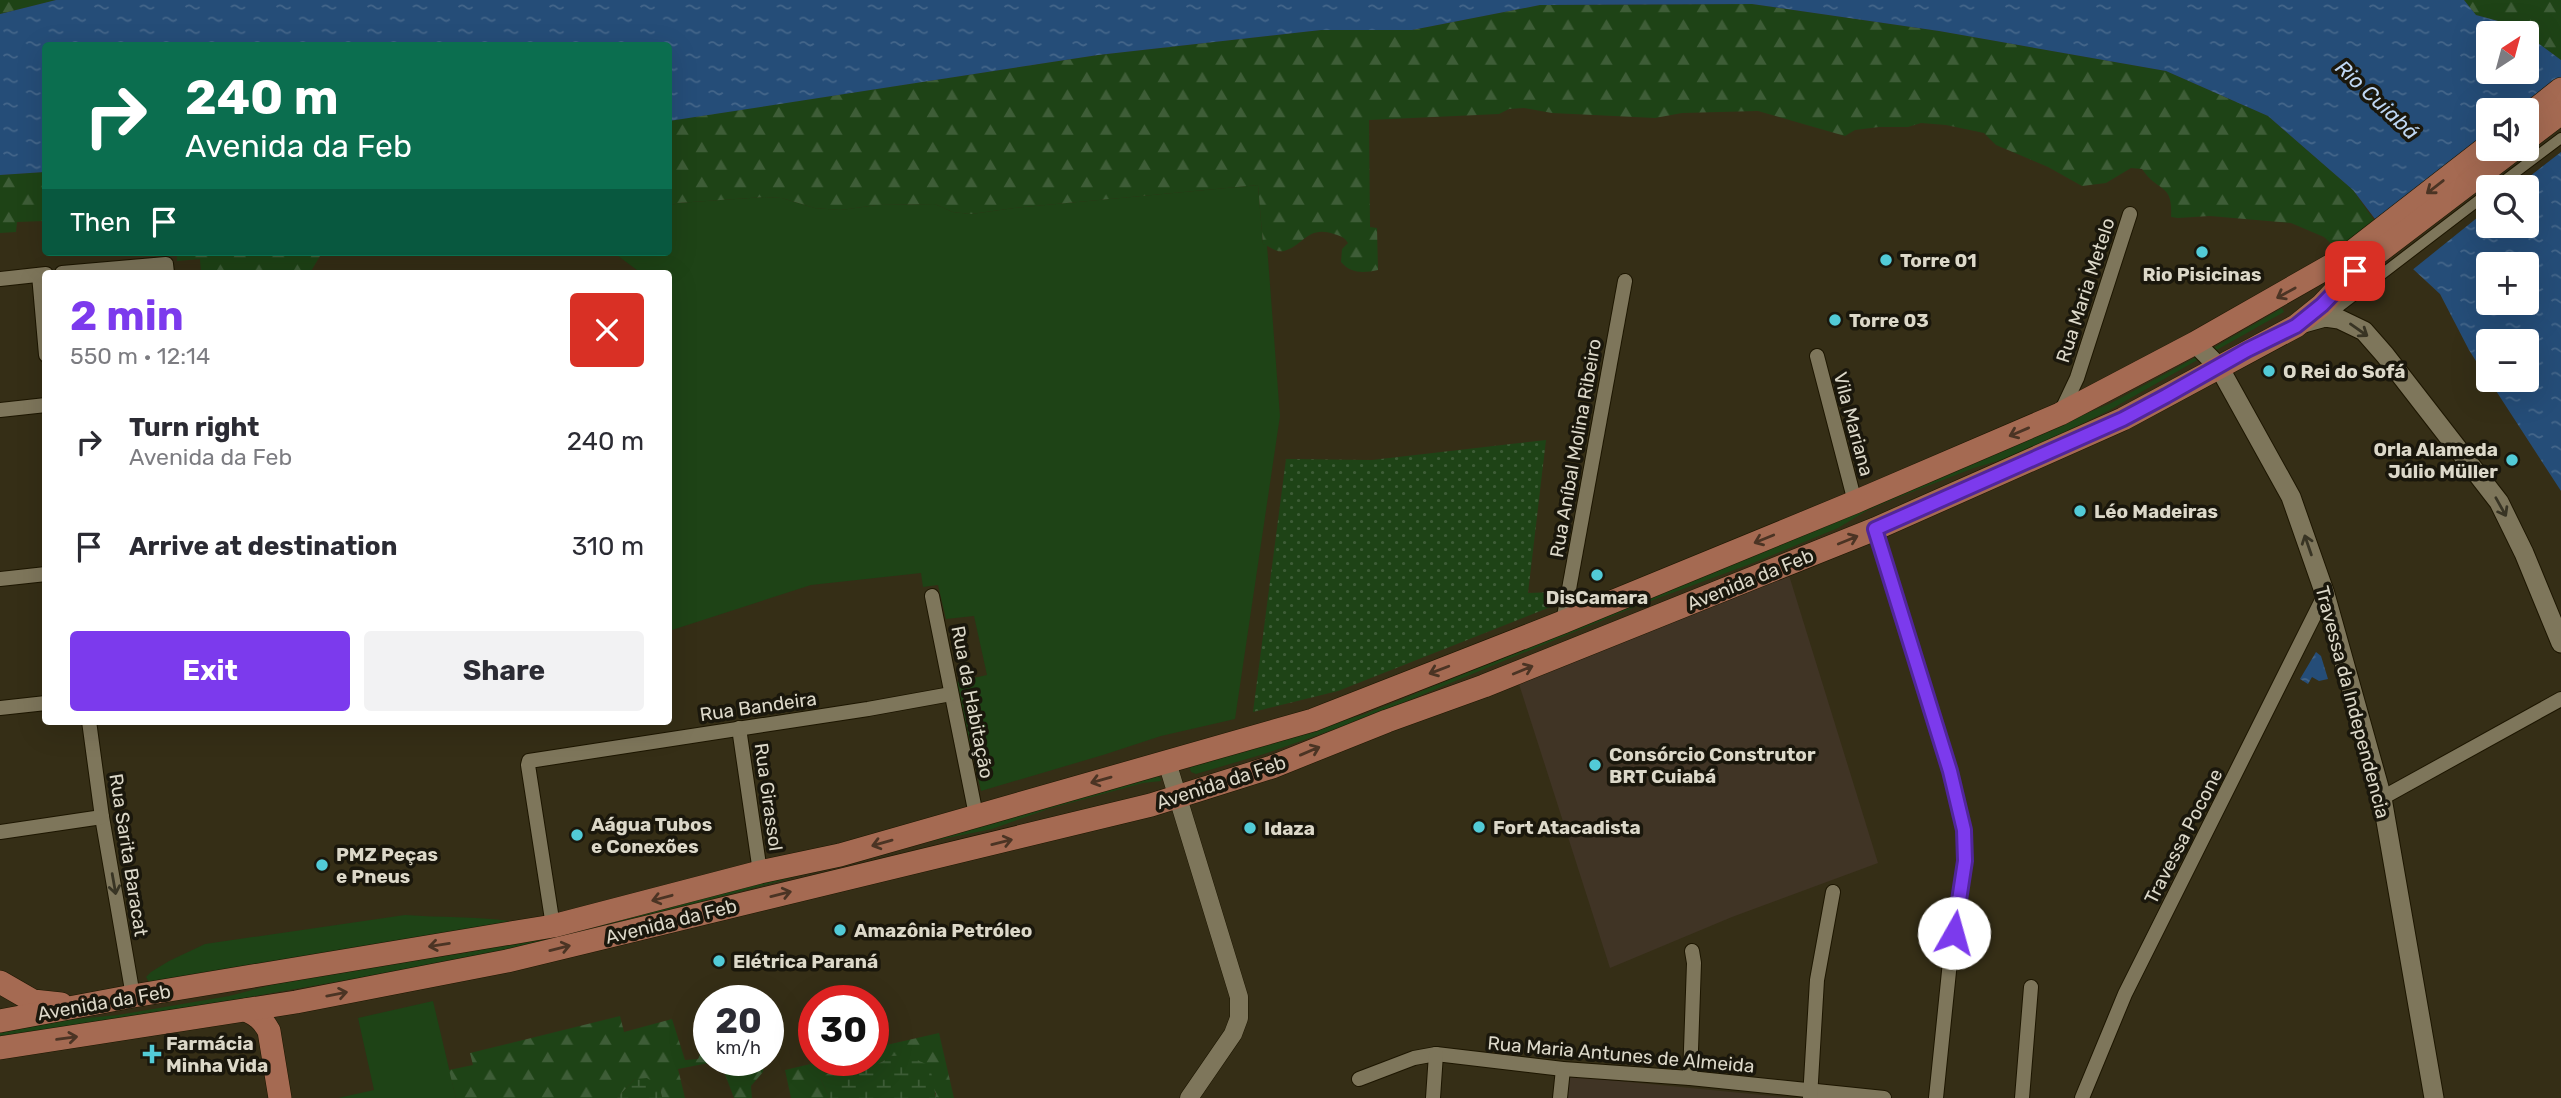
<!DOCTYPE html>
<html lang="en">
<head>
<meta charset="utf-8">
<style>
  body { margin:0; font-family:Rubik,sans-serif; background:#f2f2f3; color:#2b2b33; height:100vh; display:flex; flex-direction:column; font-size:26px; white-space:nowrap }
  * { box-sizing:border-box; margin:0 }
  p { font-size:23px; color:#7c7c81 }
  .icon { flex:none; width:38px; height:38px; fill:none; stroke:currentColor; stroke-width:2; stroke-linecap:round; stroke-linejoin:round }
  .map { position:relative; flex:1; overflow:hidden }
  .drawer { position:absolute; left:42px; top:270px; width:630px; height:455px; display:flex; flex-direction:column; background:#fff; border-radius:7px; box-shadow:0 7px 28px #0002 }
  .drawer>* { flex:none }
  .top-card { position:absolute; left:42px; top:42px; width:630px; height:214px; border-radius:7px; box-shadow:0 7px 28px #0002; background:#0b6e4f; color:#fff; overflow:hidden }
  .needle { width:46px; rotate:36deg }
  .buttons { position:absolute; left:2476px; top:21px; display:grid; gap:14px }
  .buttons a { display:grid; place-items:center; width:63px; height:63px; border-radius:7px; background:#fff; box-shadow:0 7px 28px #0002; font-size:35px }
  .speed { position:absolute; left:693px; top:985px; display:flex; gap:14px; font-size:35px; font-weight:700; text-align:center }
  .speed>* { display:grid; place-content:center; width:91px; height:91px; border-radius:50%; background:#fff; box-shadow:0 7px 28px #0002; line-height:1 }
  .speed small { font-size:18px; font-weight:400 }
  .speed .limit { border:10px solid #d22; background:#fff; color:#111 }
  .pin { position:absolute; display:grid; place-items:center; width:60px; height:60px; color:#fff; margin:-30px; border-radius:14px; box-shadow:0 4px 10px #0006 }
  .me { position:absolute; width:77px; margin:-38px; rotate:7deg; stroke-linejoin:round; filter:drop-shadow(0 0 5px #0008) }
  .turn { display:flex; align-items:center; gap:24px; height:147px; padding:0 28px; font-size:32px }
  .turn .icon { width:91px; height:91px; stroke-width:2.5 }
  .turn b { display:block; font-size:49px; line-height:60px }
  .then { display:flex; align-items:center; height:66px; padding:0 28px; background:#0003; gap:14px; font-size:26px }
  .round { display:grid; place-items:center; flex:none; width:74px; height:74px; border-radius:7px; background:#f2f2f3 }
  .summary { display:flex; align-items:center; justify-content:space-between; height:119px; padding:0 28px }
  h1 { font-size:42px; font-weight:700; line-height:52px; color:#7c3aed }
  .cta { display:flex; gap:14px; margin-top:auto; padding:14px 28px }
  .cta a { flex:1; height:80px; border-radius:7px; background:#7c3aed; color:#fff; font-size:28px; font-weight:700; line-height:80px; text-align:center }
  .cta a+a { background:#f2f2f3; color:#2b2b33 }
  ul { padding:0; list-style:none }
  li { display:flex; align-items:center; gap:21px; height:105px; padding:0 28px }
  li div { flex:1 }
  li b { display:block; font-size:26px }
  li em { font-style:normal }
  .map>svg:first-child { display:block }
</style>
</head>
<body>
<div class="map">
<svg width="2561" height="1098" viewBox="0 0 2561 1098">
  <defs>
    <pattern id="forest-firs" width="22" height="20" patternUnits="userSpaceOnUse" patternTransform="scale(1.75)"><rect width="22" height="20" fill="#1e4316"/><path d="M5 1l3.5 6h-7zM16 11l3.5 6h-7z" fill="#3e5d37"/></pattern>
    <pattern id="wetland-marsh" width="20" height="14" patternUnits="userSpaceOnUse" patternTransform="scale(1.75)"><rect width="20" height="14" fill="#1e4316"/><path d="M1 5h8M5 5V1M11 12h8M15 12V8" fill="none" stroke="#3e5d37"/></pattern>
    <pattern id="garden-dots" width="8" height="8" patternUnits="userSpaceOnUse" patternTransform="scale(1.75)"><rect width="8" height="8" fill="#1e4316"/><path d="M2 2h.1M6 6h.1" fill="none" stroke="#3e5d37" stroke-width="1.8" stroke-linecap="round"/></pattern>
    <pattern id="water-ripples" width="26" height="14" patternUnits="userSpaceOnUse" patternTransform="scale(1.75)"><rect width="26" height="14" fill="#254d78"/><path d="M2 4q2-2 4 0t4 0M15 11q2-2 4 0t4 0" fill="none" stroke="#44668a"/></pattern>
  </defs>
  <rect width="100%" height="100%" fill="#352e16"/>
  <g fill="#403425">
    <polygon points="1788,572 1878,863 1732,917 1610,968 1518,681"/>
    <polygon points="1568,1076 1793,1098 1566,1098"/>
  </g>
  <g fill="#1e4316">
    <polygon points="1258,185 1263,244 1267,245 1280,416 1235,719 1161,736 1103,755 981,791 956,682 987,675 974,616 946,619 938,585 923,587 921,573 811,585 669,631 668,273 641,273 618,256 618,252 668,252 669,206 677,203 764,197 782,198 815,208 840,210 877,205 935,204 953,212 971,214 1014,208"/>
    <polygon points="2282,308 2284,312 2215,351 2213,348"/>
    <polygon points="2198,356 2201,358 2108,411 2021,454 1974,468 1899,497 1868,510 1838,528 1753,563 1637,606 1366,718 1264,754 1196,774 1191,772 1189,766 1365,714 1737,563 2111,403"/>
    <polygon points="1158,773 1161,781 1143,783 1048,809 992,829 923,843 693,904 483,956 0,1041 0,1033 57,1021 118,1015 229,996 290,980 470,952 710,897"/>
    <path d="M405 915C442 918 480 916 517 922L150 984 146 977 151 972 169 961 205 944Z"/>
    <polygon points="433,1001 456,1098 338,1098 374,1090 358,1018"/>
  </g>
  <g fill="url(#forest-firs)">
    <polygon points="0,0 56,0 0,14"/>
    <polygon points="2464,0 2561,0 2561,60 2513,25 2476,15"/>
    <path d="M1752 4 1939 31 2166 71 2268 116 2353 190 2376 223 2340 252 2324 237 2291 223 2210 216 2178 218 2171 217C2173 182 2159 194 2142 169L2131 168 2106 183 2082 186 2048 167 1996 145 1984 133 1946 125 1921 123 1908 127H1879L1855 130 1845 136 1758 111 1682 113 1655 118 1552 113 1524 108 1509 109 1499 114 1369 120 1370 227 1377 228 1378 270C1364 273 1351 274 1341 262L1342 249 1348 243C1344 237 1341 236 1334 234 1308 225 1304 245 1284 251 1277 253 1269 246 1263 244L1258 185 1014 208 971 214 953 212 935 204 877 205 840 210 815 208 782 198 764 197 677 203 669 206 668 121 1098 55 1321 30H1412L1540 5Z"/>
    <polygon points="45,172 45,221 17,222 16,232 0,233 0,175"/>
    <polygon points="177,252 378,252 320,256 310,273 201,273 200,259 177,261"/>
    <polygon points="620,1016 624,1032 672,1019 685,1060 698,1059 703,1048 709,1046 709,1060 719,1061 678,1069 685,1098 662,1098 660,1088 635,1079 617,1098 456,1098 449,1070 473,1065 470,1053"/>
    <polygon points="939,1033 954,1098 936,1098 936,1093 892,1056 871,1068 847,1067 821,1080 830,1098 791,1098 785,1070 823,1061 873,1060 873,1048"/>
    <polygon points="720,1061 764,1061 763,1072 751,1086 752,1098 734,1098"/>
  </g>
  <g fill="url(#wetland-marsh)">
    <polygon points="907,1055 930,1066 936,1098 830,1098 821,1080 833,1068 871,1068 892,1056"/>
    <polygon points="647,1078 660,1088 662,1098 617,1098 635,1079"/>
  </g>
  <polygon fill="url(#garden-dots)" points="1546,440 1528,593 1555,592 1553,606 1338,691 1253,712 1286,459 1372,460"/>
  <g fill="url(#water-ripples)" fill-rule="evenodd">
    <path d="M56 0H2464L2476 15 2513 25 2525 33H2488V72H2527V35L2561 60V491L2489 380H2527V341H2488V380L2469 350 2440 294 2413 269 2353 190 2268 116 2166 71 1939 31 1752 4 1540 5 1412 30H1321L1098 55 669 121 668 46H46L45 172 0 175V14ZM2488 110H2527V149H2488ZM2488 187H2527V226H2488ZM2488 264H2527V303H2488Z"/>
    <polygon points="2316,652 2321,656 2328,679 2319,681 2312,677 2308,684 2300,679"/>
  </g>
  <polygon fill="#352e16" points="2561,77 2561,152 2516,187 2488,187 2488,209 2411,271 2374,226 2488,135 2488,149 2527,149 2527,110 2519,110"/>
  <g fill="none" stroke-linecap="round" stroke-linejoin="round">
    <defs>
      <g id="pedestrian">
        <polyline points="2496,187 2561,138"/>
        <polyline points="2326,317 2488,193"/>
      </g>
      <g id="minor">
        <polyline points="62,273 166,264 167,273"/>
        <polyline points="39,275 46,355"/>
        <polyline points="0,279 46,274"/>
        <polyline points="1817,356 1855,502"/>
        <polyline points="0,410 46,405"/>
        <polyline points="2060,414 2077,378 2130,214"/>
        <polyline points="1875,529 1950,771 1964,830 1965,861 1951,952 1936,1098"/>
        <polyline points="0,579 46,574"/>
        <polyline points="932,596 976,815"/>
        <polyline points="1563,622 1625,281"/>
        <polyline points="0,708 46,703"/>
        <polyline points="89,721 102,817 133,996"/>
        <polyline points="739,728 760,872"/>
        <polyline points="2382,798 2561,699"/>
        <polyline points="0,832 102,817"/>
        <polyline points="553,926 528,765 529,761 868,709 951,694"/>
        <polyline points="1690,1078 1694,963 1692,951"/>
        <polyline points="1359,1079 1414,1058 1436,1054 1563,1069 1690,1078 1884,1098"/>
        <polyline points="1433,1098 1436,1054"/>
        <polyline points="1560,1098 1563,1069"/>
        <polyline points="1810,1098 1817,980 1833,892"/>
        <polyline points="2022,1098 2031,987"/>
        <polyline points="2082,1098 2125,994 2325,594"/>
      </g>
      <polyline id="tertiary" points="1167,762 1239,997 1239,1018 1233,1034 1189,1098"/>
      <g id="secondary">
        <polyline points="2300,324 2325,317 2339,319 2364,331 2385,355 2499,502 2524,553 2561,643"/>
        <polyline points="2195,343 2219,367 2291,497 2325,594 2382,798 2434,1098"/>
      </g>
      <g id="primary">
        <polyline points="2527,116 2561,89"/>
        <polyline points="2527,139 2561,113"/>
        <polyline points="0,982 33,1001 61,1004"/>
        <path d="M246 1010C257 1015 263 1020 269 1031L280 1098"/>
        <polyline points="0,1021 133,996 553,926 760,872 840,855 1313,720 1563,622 1855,502 2060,414 2195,343 2344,258 2488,146"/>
        <polyline points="0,1048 296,1002 507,961 1151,805 1272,767 1387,721 1484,686 1875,529 2123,419 2296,326 2322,305 2355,270 2514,149"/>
      </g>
    </defs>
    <use href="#pedestrian" stroke="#1d1601" stroke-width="12"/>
    <use href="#minor" stroke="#1d1601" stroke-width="16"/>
    <use href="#tertiary" stroke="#1d1601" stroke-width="19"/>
    <use href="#secondary" stroke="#1d1601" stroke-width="21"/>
    <use href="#primary" stroke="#1d1601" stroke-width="24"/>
    <use href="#pedestrian" stroke="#7e765b" stroke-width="10"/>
    <use href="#minor" stroke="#7e765b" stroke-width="14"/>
    <use href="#tertiary" stroke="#7e765b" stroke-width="18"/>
    <use href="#secondary" stroke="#7e765b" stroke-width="19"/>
    <use href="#primary" stroke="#a56a52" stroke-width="23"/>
  </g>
  <defs><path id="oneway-shaft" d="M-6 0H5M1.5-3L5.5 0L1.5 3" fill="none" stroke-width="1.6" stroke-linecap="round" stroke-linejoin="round" transform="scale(1.75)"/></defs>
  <g stroke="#4b3424">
    <use href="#oneway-shaft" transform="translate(2435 187) rotate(142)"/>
    <use href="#oneway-shaft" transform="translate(2286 293) rotate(151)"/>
    <use href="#oneway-shaft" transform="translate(2019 432) rotate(157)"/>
    <use href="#oneway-shaft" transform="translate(1764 539) rotate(158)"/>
    <use href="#oneway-shaft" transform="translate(1848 540) rotate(-22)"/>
    <use href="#oneway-shaft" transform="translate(1439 670) rotate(159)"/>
    <use href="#oneway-shaft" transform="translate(1523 670) rotate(-22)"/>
    <use href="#oneway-shaft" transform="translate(1310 751) rotate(-23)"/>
    <use href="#oneway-shaft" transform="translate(1101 780) rotate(164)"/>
    <use href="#oneway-shaft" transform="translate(1002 842) rotate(-14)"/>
    <use href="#oneway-shaft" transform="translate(882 843) rotate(164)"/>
    <use href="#oneway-shaft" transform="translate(781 894) rotate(-14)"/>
    <use href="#oneway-shaft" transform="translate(662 898) rotate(165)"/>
    <use href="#oneway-shaft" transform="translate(439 945) rotate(171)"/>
    <use href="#oneway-shaft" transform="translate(560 948) rotate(-14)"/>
    <use href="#oneway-shaft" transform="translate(337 994) rotate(-11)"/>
    <use href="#oneway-shaft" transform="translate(67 1038) rotate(-8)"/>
  </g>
  <g stroke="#383424">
    <use href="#oneway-shaft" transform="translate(2359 330) rotate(35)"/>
    <use href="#oneway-shaft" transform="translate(2501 507) rotate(61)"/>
    <use href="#oneway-shaft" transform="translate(2308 545) rotate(-109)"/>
    <use href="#oneway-shaft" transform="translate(114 884) rotate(80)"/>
  </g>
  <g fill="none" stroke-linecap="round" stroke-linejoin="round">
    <defs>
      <polyline id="route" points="1954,933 1965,861 1964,830 1950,771 1875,529 2123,419 2166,396 2247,350 2296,326 2322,305 2355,271"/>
    </defs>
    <use href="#route" stroke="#51269a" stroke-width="18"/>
    <use href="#route" stroke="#7c3aed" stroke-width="12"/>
  </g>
  <g fill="#52cbd7" stroke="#1a170c" stroke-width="2.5">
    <circle cx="2202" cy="252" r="7"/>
    <circle cx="1886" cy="260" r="7"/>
    <circle cx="1835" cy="320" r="7"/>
    <circle cx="2269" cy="371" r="7"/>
    <circle cx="2512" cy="460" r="7"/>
    <circle cx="2080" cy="511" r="7"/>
    <circle cx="1597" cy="575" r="7"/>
    <circle cx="1595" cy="765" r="7"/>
    <circle cx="1479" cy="827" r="7"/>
    <circle cx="1250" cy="828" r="7"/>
    <circle cx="577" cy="835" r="7"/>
    <circle cx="322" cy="865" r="7"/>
    <circle cx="840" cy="930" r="7"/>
    <circle cx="719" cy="961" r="7"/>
    <path d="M148.5 1043.5h7v7h7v7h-7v7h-7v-7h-7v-7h7z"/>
  </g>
  <g text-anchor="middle" stroke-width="7" stroke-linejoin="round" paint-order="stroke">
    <g font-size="19" font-weight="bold" fill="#dcd8c9" stroke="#1a170c" text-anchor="start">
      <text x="1900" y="267">Torre 01</text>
      <text x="2202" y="281" text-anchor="middle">Rio Pisicinas</text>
      <text x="1849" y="327">Torre 03</text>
      <text x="2283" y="378">O Rei do Sofá</text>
      <text x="2498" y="456" text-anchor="end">Orla Alameda<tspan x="2498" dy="22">Júlio Müller</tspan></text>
      <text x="2094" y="518">Léo Madeiras</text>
      <text x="1597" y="604" text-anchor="middle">DisCamara</text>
      <text x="1609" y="761">Consórcio Construtor<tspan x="1609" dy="22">BRT Cuiabá</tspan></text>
      <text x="591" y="831">Aágua Tubos<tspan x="591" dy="22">e Conexões</tspan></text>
      <text x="1493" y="834">Fort Atacadista</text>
      <text x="1264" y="835">Idaza</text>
      <text x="336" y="861">PMZ Peças<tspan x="336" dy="22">e Pneus</tspan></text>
      <text x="854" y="937">Amazônia Petróleo</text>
      <text x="733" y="968">Elétrica Paraná</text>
      <text x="166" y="1050">Farmácia<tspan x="166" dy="22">Minha Vida</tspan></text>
    </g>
    <g font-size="19" fill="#dcd8c9" stroke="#1a170c">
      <text transform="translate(2085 290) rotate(-72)" y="7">Rua Maria Metelo</text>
      <text transform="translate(1854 424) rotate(75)" y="7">Vila Mariana</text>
      <text transform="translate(1575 448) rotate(-80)" y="7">Rua Aníbal Molina Ribeiro</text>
      <text transform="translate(1750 579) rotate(-22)" y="7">Avenida da Feb</text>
      <text transform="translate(973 702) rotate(79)" y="7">Rua da Habitação</text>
      <text transform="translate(2353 702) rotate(75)" y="7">Travessa da Independencia</text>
      <text transform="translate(758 706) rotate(-8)" y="7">Rua Bandeira</text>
      <text transform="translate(1221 782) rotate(-18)" y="7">Avenida da Feb</text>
      <text transform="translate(769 797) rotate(82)" y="7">Rua Girassol</text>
      <text transform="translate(2183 836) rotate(-63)" y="7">Travessa Pocone</text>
      <text transform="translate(129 855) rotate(81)" y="7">Rua Sarita Baracat</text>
      <text transform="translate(671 921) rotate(-14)" y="7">Avenida da Feb</text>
      <text transform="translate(104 1002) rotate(-10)" y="7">Avenida da Feb</text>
      <text transform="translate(1621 1054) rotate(5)" y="7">Rua Maria Antunes de Almeida</text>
    </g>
    <g font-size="21" font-style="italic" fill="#bfd7f3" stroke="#1a170c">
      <text transform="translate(2377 100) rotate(43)" y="7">Rio Cuiabá</text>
    </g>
  </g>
</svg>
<div class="buttons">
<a><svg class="needle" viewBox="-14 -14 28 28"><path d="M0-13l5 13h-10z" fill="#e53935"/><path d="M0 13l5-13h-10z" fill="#7c7c81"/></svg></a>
<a><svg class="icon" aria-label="sound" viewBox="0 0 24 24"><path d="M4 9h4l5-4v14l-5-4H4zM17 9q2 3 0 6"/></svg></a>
<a><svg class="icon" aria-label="search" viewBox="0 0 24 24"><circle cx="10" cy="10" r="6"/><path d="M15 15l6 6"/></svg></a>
<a>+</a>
<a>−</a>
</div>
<div class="speed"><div>20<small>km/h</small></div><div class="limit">30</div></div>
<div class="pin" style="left:2355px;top:271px;background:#d93025"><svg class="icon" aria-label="arrive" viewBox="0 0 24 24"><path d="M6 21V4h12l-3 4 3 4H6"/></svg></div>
<svg class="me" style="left:1954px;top:933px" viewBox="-20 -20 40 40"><circle r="19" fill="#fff"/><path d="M0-13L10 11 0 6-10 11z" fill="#7c3aed"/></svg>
<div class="top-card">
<div class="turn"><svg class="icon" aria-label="right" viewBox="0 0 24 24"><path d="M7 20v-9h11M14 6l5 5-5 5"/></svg><div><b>240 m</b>Avenida da Feb</div></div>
<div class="then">Then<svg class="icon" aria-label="arrive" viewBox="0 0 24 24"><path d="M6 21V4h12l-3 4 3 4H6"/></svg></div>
</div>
<section class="drawer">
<div class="summary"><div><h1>2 min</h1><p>550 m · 12:14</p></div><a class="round" style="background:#d93025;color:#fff"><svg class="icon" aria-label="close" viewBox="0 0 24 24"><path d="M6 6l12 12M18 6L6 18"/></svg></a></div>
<ul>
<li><svg class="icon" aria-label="right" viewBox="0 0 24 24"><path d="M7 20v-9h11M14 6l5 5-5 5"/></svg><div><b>Turn right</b><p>Avenida da Feb</p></div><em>240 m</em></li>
<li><svg class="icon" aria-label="arrive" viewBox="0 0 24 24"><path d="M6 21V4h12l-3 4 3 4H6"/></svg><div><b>Arrive at destination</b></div><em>310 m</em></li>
</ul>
<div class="cta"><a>Exit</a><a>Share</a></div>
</section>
</div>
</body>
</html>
